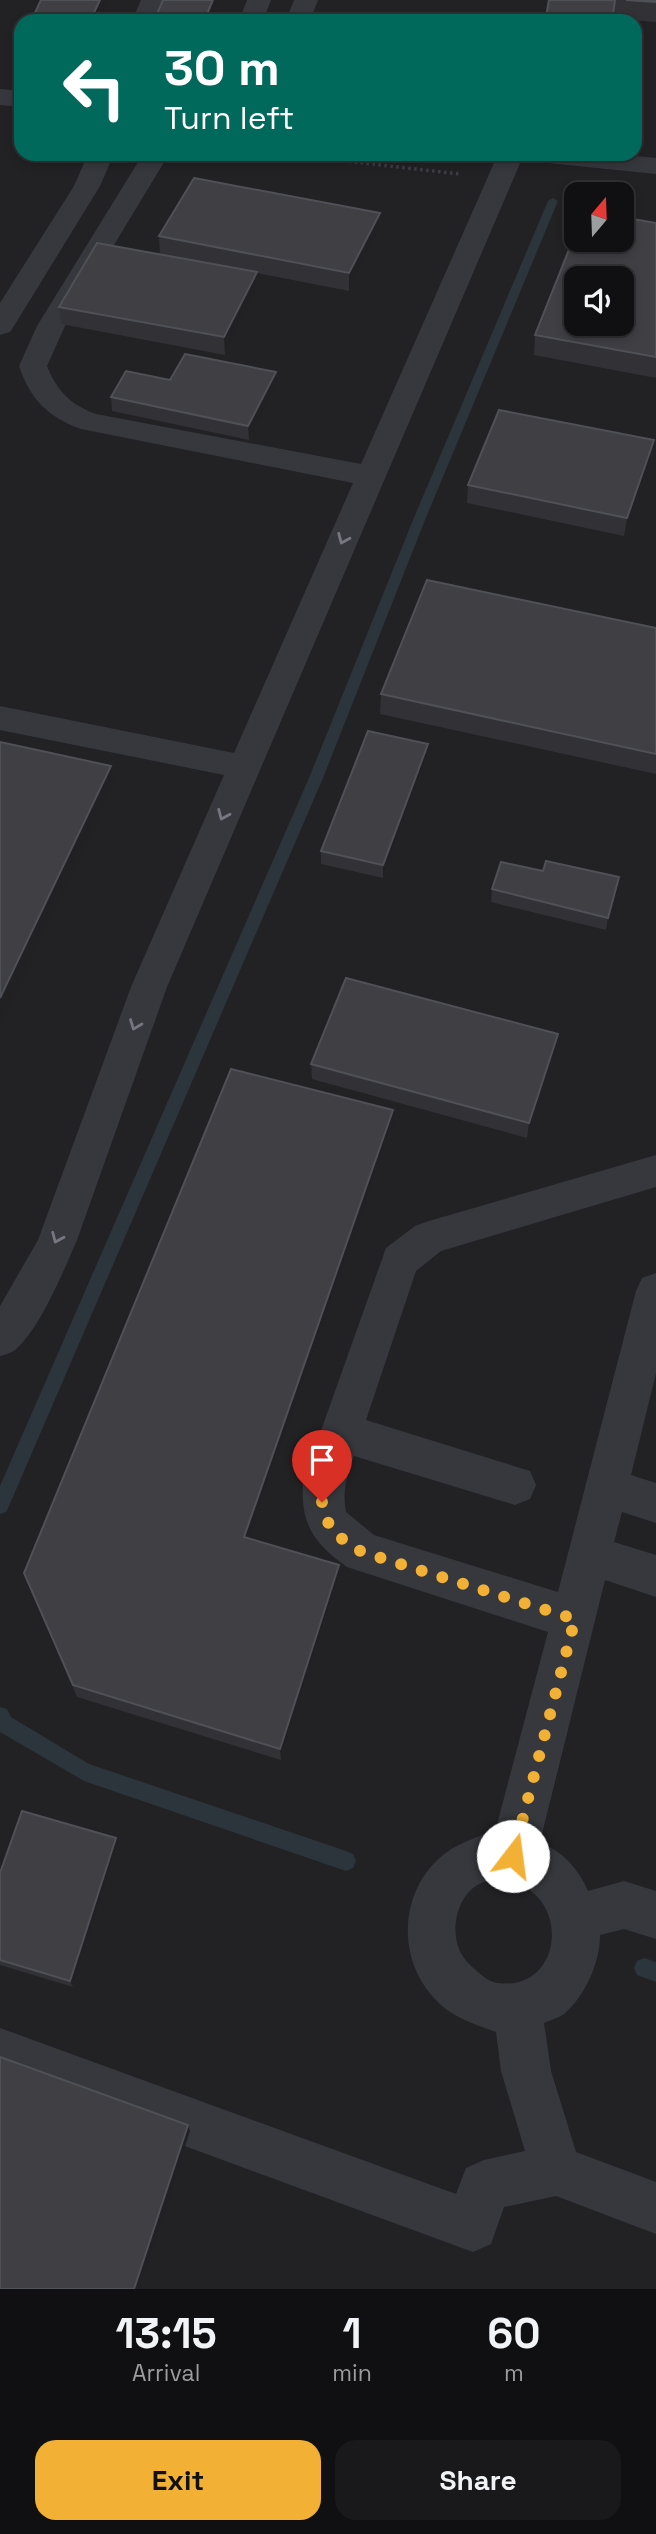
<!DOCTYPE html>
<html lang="en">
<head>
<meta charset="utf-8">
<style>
  body { margin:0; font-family:"Space Grotesk",sans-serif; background:#19191b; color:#f1f3f6; height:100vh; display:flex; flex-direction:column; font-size:26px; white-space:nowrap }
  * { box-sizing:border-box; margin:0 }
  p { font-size:23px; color:#9c9d9f }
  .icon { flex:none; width:38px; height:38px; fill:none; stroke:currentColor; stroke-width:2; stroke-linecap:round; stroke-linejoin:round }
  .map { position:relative; height:2289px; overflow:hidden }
  .drawer { display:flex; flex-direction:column; background:#101012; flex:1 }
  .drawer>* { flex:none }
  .guide { position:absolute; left:14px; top:14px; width:628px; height:147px; border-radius:21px; box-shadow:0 4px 10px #0003,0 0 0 2px #303032; background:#00695c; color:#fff; overflow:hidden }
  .needle { width:46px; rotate:19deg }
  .buttons { position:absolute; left:564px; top:182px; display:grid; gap:14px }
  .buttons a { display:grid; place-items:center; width:70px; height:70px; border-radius:14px; background:#101012; box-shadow:0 4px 10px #0003,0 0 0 2px #303032; font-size:35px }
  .pin { position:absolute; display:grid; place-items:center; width:60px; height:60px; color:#fff; margin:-72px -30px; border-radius:50% 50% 50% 0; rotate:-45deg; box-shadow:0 0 7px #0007 }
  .pin .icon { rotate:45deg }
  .me { position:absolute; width:77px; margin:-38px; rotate:15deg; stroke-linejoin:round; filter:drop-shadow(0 0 5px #0008) }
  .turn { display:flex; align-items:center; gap:24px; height:147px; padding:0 35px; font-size:32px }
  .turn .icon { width:91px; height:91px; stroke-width:2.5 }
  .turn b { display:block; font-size:49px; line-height:60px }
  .eta { display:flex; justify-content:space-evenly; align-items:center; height:119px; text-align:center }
  .eta b { font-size:42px; font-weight:600; line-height:49px }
  .button { display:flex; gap:14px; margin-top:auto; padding:14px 35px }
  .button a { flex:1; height:80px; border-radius:21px; background:#f2b134; color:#111; font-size:28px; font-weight:600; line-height:80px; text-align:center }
  .button a+a { background:#19191b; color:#f1f3f6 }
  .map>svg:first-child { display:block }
</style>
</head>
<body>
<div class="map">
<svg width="656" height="2289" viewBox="0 0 656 2289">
  <rect width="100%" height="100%" fill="#161618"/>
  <path fill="#222225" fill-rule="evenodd" d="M0 0H656V2289H0ZM21 21H635V154H21ZM576 194H621V240H576ZM576 278H621V324H576Z"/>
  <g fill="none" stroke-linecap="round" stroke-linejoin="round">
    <g fill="#2c353c" fill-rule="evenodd">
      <polygon points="553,198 558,201 425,520 323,778 9,1506 6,1512 0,1514 0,1486 309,778 413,520 548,201"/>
      <polygon points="0,1707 7,1709 11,1717 89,1764 346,1851 353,1854 356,1861 353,1868 346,1871 84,1781 0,1732"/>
      <polygon points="644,1958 656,1962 656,1982 637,1975 634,1968 637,1961"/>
    </g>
    <polyline stroke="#3d3f44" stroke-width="3.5" stroke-dasharray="2.5 3.5" stroke-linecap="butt" points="283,154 460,174"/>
    <g fill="#37383d" fill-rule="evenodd">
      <polygon points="141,0 165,0 156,21 132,21"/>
      <polygon points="247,0 271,0 263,21 239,21"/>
      <polygon points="294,0 318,0 310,21 286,21"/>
      <polygon points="0,89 21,91 21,107 0,105"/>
      <polygon points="88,154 114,154 100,186 14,326 10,332 0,335 0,303 74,186"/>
      <path d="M143 154H169L65 326 47 366C57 391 71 405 96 414L361 464 498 154H524L167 987 77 1240C64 1270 40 1329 15 1350 11 1353 5 1355 0 1356V1306L38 1240 131 987 224 775 0 730V706L234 753 353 483 81 429C48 417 30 399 19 366L37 326Z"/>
      <polygon points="525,154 616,154 656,158 656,174 538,162 529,160"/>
      <path d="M656 1155V1187L441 1251 416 1271 366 1420 530 1471 536 1485 530 1499 515 1505 354 1456C347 1475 342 1491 346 1512L374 1535 558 1592 636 1291 642 1278 656 1273V1373L631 1475 656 1483V1523L622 1512 614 1542 656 1555V1597L605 1580 540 1842C563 1852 578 1868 588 1891L624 1881 656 1891V1939L624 1929 600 1935C600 1963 585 1996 564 2014 558 2018 550 2020 544 2023L551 2071 576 2152 656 2182V2234L556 2196 504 2207 491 2244 473 2252 0 2078V2028L456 2194 466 2168 484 2160 525 2151 501 2071 496 2032C474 2024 451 2017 435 1999 389 1951 403 1868 465 1842 475 1838 485 1833 495 1832L548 1632 347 1567C313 1543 300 1523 303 1481L386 1248 415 1226 429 1221ZM497 1880C573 1883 567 1992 498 1983 490 1982 485 1978 479 1973 471 1966 463 1959 459 1949 448 1921 463 1879 497 1880Z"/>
    </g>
  </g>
  <g fill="#323236">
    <polygon points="549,0 656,0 656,22 613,19"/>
    <polygon points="380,213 379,231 349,291 257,273 258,289 225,355 61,324 59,307 160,254 159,236"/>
    <polygon points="656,223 656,378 534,355 535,335"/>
    <polygon points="277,386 249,440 112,411 111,397"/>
    <polygon points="654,440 651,458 624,536 467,503 468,485"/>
    <polygon points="656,628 656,774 380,714 381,694"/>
    <polygon points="428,744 428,757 383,878 321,864 321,851"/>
    <polygon points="543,871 619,877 606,930 491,902 492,889"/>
    <polygon points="558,1034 555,1050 527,1138 312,1079 311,1064"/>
    <polygon points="392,1127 249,1538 339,1578 281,1760 77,1697 29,1586 24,1573"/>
    <polygon points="119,1844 73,1987 0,1965 0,1873"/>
  </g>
  <g fill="#212124">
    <polygon points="100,0 108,0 98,21 90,21"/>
    <polygon points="213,0 221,0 212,21 204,21"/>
    <polygon points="380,213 379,231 349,291 349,273"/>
    <polygon points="257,272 258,289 225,355 224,337"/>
    <polygon points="276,372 277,386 249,440 248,426"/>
    <polygon points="654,440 651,458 624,536 627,518"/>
    <polygon points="428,744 428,757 383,878 383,865"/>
    <polygon points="111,766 113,785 0,1024 0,998"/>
    <polygon points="619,877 617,890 606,930 608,918"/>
    <polygon points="558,1034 555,1050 527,1138 529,1123"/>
    <polygon points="393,1110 392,1127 245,1550 244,1537"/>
    <polygon points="339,1565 339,1578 281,1760 280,1749"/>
    <polygon points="116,1838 119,1844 73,1987 70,1981"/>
    <polygon points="188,2125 190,2131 139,2289 134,2289"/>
  </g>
  <g fill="#3f3f44" stroke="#4f5156" stroke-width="2" fill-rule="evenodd">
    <polygon points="41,0 100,0 90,21 31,21"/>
    <polygon points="163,0 213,0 204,21 154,21"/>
    <polygon points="549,0 615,0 612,21 545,21"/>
    <polygon points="626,0 656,0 656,2"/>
    <polygon points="194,178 380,213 349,273 159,236"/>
    <path d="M621 217 656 223V357L535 335 576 232V240H621ZM576 278H621V324H576Z"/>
    <polygon points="97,243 257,272 224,337 59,307"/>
    <polygon points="185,354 276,372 248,426 111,397 126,371 170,380"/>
    <polygon points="499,410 654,440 627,518 468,485"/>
    <polygon points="427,580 656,628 656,754 381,694"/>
    <polygon points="368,731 428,744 383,865 321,851"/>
    <polygon points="0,742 111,766 0,998"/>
    <polygon points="546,861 619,877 608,918 492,889 501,862 543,871"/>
    <polygon points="346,978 558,1034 529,1123 311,1064"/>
    <polygon points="231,1069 393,1110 244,1537 339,1565 280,1749 73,1685 24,1573"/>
    <polygon points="22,1811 116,1838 70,1981 0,1960 0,1873"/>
    <polygon points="0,2057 188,2125 134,2289 0,2289"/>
  </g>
  <defs><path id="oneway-chevron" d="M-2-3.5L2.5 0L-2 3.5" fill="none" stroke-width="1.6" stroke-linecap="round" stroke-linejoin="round" transform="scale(1.75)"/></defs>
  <g stroke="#757881">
    <use href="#oneway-chevron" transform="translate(343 539) rotate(113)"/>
    <use href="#oneway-chevron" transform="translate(223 815) rotate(113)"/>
    <use href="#oneway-chevron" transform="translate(135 1025) rotate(111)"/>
    <use href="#oneway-chevron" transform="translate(57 1238) rotate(113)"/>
  </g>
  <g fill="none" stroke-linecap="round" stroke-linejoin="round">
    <path stroke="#f2b134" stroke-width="12" stroke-dasharray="0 21.6" d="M322 1502C329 1534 336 1535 362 1552L575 1619 513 1856"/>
  </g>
</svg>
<div class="buttons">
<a><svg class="needle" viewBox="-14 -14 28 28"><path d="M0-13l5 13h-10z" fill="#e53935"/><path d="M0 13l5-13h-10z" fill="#9c9d9f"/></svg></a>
<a><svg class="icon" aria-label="sound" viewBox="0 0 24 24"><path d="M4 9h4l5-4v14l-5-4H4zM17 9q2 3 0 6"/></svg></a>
</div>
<div class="pin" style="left:322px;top:1502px;background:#d93025"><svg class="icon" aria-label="arrive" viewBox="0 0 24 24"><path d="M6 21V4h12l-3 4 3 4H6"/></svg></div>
<svg class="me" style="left:513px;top:1856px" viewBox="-20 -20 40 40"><circle r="19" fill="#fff"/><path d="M0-13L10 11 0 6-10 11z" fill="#f2b134"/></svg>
<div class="guide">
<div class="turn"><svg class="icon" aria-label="left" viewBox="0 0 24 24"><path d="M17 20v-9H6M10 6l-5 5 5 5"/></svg><div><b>30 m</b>Turn left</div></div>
</div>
</div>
<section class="drawer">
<div class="eta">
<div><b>13:15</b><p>Arrival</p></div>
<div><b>1</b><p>min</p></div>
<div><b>60</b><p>m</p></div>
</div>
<div class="button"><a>Exit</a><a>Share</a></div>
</section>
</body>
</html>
